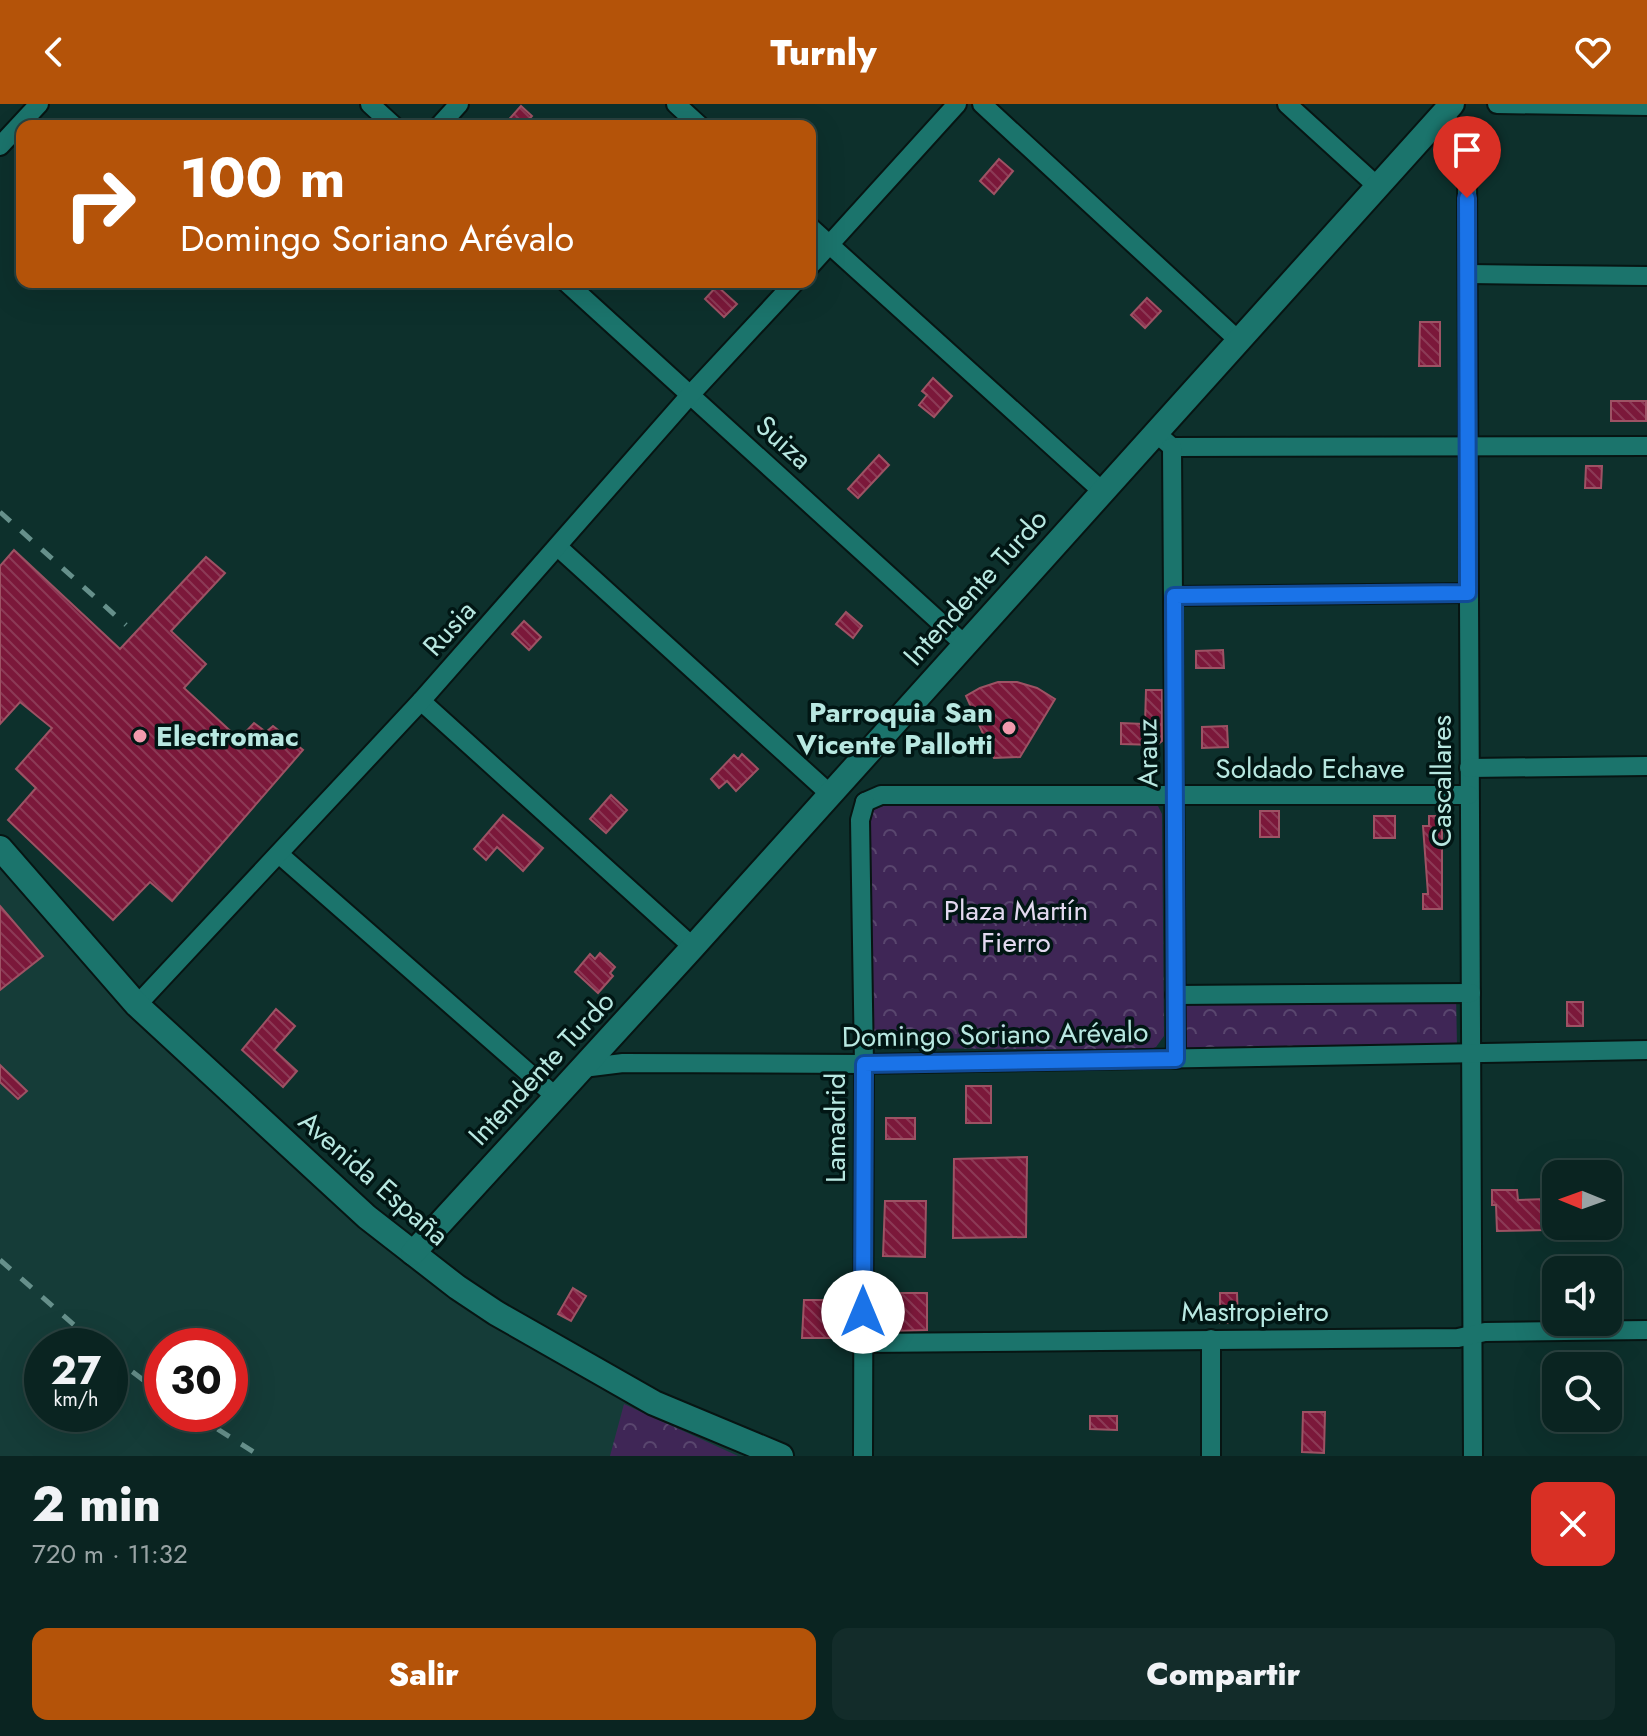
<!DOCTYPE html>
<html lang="es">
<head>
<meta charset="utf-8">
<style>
  body { margin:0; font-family:Jost,sans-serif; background:#132c2a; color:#f1f3f6; height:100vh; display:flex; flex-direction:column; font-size:30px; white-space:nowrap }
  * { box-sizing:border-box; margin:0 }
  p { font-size:26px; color:#99a4a5 }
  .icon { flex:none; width:44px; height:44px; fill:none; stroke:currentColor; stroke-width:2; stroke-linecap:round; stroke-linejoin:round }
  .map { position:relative; height:1352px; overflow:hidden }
  .details { display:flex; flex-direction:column; background:#0a2421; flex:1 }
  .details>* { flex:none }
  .top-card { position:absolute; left:16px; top:16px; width:800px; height:168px; border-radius:16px; box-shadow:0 8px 32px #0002,0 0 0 2px #2a413f; background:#b45309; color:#fff; overflow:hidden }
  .needle { width:52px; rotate:271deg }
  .tools { position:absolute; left:1542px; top:1056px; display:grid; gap:16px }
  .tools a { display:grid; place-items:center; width:80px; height:80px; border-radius:16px; background:#0a2421; box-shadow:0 8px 32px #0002,0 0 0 2px #2a413f; font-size:40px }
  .speed { position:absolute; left:24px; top:1224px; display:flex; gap:16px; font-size:40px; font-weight:700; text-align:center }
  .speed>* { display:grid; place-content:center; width:104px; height:104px; border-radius:50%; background:#0a2421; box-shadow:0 8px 32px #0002,0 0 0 2px #2a413f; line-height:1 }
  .speed small { font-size:20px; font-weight:400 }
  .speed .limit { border:12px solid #d22; background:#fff; color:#111 }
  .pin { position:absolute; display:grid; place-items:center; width:68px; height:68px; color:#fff; margin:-82px -34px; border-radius:50% 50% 50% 0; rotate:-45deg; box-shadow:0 0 8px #0007 }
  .pin .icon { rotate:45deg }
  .me { position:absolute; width:88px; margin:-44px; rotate:0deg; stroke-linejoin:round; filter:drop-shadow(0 0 6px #0008) }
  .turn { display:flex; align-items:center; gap:28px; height:168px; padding:0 32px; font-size:36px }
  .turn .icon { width:104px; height:104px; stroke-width:2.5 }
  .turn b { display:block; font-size:56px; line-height:68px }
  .round { display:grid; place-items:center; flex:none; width:84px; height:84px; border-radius:16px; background:#132c2a }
  .headline { display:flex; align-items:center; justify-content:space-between; height:136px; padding:0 32px }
  h1 { font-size:48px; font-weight:800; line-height:60px }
  .action { display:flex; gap:16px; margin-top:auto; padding:16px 32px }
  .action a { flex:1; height:92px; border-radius:16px; background:#b45309; color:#fff; font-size:32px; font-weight:800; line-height:92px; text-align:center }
  .action a+a { background:#132c2a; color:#f1f3f6 }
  header { display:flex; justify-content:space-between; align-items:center; height:104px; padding:0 32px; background:#b45309; color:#fff; font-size:36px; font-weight:800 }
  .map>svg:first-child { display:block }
</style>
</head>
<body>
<header><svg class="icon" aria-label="back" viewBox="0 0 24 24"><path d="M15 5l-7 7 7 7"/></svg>Turnly<svg class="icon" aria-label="heart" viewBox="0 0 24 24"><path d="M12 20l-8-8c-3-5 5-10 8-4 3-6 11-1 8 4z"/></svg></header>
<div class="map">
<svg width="1647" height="1352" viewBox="0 0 1647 1352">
  <defs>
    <pattern id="park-crowns" width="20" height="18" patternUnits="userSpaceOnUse" patternTransform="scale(2)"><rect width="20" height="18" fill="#3f2656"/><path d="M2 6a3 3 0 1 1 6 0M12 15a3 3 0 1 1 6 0" fill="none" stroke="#59466e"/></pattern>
    <pattern id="building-back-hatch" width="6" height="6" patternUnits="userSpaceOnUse" patternTransform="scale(2)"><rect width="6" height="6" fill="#7b183a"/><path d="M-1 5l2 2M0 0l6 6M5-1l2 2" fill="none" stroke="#8c3a56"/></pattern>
  </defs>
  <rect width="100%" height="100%" fill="#0d302c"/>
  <path fill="#153c38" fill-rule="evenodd" d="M0 739 122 884 367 1113 622 1281 783 1352H0ZM42 1242H110V1310H42ZM162 1242H230V1310H162Z"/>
  <g fill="url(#park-crowns)">
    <polygon points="1150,699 1158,702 1162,710 1164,932 1156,943 1148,946 876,944 871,939 868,719 871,707 886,701"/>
    <polygon points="1456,889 1457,943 1183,944 1183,893"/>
    <polygon points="624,1300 738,1352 610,1352"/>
  </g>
  <g fill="url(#building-back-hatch)" stroke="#9d5264" stroke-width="2">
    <polygon points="521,2 532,12 523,22 503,22"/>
    <polygon points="999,55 1013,67 994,90 980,77"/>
    <polygon points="717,182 737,200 724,213 705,195"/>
    <polygon points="1147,194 1161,207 1145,224 1131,211"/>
    <polygon points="1420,218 1440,218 1440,262 1419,262"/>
    <polygon points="933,274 952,292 934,313 919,301 927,291 922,287"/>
    <rect x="1611" y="297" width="35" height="20"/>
    <polygon points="879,351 889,361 858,394 848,385"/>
    <polygon points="1586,362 1602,362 1601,384 1585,384"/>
    <polygon points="14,446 120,545 206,453 225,469 171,527 206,560 184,584 239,635 254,619 266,628 273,622 303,646 172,797 150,778 113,816 8,716 36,684 16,665 52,624 20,598 0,620 0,462"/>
    <polygon points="846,508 862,522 853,534 836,520"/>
    <polygon points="524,517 541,533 529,546 512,530"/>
    <polygon points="1223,546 1224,564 1196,564 1196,547"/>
    <polygon points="998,578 1017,578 1037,584 1055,595 1020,653 994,654 966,592 980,584"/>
    <polygon points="1146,586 1162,586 1162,637 1157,641 1121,640 1121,619 1145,620"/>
    <polygon points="1227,622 1228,643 1202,644 1202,623"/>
    <polygon points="742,650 758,665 736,687 727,677 719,684 711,675 734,651 738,655"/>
    <polygon points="611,691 627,706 606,729 590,715"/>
    <rect x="1260" y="707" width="19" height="26"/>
    <polygon points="503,711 543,744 523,767 497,743 486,756 474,745"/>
    <rect x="1374" y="712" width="21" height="22"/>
    <polygon points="1429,712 1442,712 1442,805 1423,805 1423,790 1428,790 1423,722 1429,722"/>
    <polygon points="0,802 43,852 0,886"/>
    <polygon points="600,849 615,863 610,869 613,872 598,889 575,868 590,850 595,855"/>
    <rect x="1567" y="898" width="16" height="24"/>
    <polygon points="276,905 295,922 274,946 297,967 283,983 242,946"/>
    <polygon points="0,961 27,987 18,995 0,978"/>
    <rect x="966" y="982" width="25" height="37"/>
    <rect x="886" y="1014" width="29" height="21"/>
    <polygon points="1027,1053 1026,1133 953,1134 954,1055"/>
    <polygon points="1492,1086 1517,1086 1518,1096 1545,1095 1546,1126 1497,1127 1496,1101 1492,1101"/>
    <polygon points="885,1097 926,1097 925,1153 883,1152"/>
    <polygon points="573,1184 586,1192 571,1217 558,1210"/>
    <polygon points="898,1189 927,1189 927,1226 898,1227"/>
    <polygon points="1220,1189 1237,1189 1238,1219 1220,1219"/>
    <polygon points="804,1196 831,1196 830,1234 802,1234"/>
    <polygon points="1303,1308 1325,1308 1324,1349 1302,1348"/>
    <polygon points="1090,1312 1117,1312 1117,1326 1090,1325"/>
  </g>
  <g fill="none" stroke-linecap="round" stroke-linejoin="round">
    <defs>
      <g id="street">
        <polyline points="370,0 394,22"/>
        <polyline points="676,0 700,22"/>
        <polyline points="982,0 1238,236"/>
        <polyline points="1287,0 1377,82"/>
        <polyline points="1497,0 1647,2"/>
        <path d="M1441 13C1468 29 1463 40 1467 69L1473 1352"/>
        <polyline points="439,22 459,0"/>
        <polyline points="0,42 39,0"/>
        <polyline points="810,123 1102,387"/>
        <polyline points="810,162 957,0"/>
        <polyline points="1468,170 1647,172"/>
        <polyline points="566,178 964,540"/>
        <polyline points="1164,336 1172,343 1647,342"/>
        <polyline points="1172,343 1176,955"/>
        <polyline points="558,443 830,690"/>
        <polyline points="1174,492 1468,489"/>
        <polyline points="421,597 693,843"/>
        <polyline points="1469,664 1647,662"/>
        <polyline points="865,698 881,691 1469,691"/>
        <polyline points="280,751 555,992"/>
        <polyline points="1175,891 1471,889"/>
        <polyline points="137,901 421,597 690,291 795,178"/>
        <polyline points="583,964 623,959 864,960 1647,946"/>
        <polyline points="862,1239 1458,1234 1485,1228 1647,1226"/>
        <polyline points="863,1352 864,960 860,716 865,698"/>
        <polyline points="1211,1352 1211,1235"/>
      </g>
      <g id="secondary">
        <polyline points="0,744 137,901 367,1113 457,1183 496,1209 654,1299 781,1352"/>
        <polyline points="413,1149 693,843 1452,0"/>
      </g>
    </defs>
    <use href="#street" stroke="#071513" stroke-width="22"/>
    <use href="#secondary" stroke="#071513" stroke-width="28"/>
    <use href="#street" stroke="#1b746c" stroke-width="18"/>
    <use href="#secondary" stroke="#1b746c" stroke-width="24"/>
    <g stroke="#66908b" stroke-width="5" stroke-dasharray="14 14" stroke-linecap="butt">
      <polyline points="0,408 126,521"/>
      <polyline points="0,1156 98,1242"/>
      <polyline points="110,1251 162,1290"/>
      <polyline points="194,1310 260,1352"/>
    </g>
  </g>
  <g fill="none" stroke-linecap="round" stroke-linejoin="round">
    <defs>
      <polyline id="route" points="863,1208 864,960 1176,955 1174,492 1468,489 1467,94"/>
    </defs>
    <use href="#route" stroke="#114b97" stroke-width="20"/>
    <use href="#route" stroke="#1a73e8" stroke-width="14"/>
  </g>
  <g fill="#f29aad" stroke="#011614" stroke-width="3">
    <circle cx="1009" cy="624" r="8"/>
    <circle cx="140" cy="632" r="8"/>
  </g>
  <g text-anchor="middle" stroke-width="7" stroke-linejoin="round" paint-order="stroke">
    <g font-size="28" fill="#b8e8e1" stroke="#011614">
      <text transform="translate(784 338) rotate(42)" y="10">Suiza</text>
      <text transform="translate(975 483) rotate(-48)" y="10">Intendente Turdo</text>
      <text transform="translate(449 524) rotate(-48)" y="10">Rusia</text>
      <text transform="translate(1147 649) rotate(-91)" y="10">Arauz</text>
      <text x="1310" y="674">Soldado Echave</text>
      <text transform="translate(1441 677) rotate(-90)" y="10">Cascallares</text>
      <text transform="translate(995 930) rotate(-1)" y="10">Domingo Soriano Arévalo</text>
      <text transform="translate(541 964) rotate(-47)" y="10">Intendente Turdo</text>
      <text transform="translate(835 1024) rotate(-90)" y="10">Lamadrid</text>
      <text transform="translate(374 1074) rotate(41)" y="10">Avenida España</text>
      <text x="1255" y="1217">Mastropietro</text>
    </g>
    <g font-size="28" font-weight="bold" fill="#b8e8e1" stroke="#011614" text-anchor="end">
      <text x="993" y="618">Parroquia San<tspan x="993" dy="32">Vicente Pallotti</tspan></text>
      <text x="156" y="642" text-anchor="start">Electromac</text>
    </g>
    <g font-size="28" fill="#e3d9f0" stroke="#011614">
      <text x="1016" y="816">Plaza Martín<tspan x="1016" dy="32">Fierro</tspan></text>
    </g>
  </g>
</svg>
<div class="tools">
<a><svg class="needle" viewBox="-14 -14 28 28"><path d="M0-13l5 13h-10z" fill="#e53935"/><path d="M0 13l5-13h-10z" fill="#99a4a5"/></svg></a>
<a><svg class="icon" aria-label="sound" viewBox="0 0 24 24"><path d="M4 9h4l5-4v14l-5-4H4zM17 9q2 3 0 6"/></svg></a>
<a><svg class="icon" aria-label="search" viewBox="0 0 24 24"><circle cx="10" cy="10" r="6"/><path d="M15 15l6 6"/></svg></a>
</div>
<div class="speed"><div>27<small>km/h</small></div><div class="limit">30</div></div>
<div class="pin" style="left:1467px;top:94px;background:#d93025"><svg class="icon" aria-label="arrive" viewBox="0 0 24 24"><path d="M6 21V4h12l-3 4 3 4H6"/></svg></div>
<svg class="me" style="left:863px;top:1208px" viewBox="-20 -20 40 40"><circle r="19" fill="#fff"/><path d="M0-13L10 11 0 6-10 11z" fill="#1a73e8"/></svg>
<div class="top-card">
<div class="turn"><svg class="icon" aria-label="right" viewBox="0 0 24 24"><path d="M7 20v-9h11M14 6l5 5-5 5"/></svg><div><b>100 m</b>Domingo Soriano Arévalo</div></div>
</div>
</div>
<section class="details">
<div class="headline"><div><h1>2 min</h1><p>720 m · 11:32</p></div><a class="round" style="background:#d93025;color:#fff"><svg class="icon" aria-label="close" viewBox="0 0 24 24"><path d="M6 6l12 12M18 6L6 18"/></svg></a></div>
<div class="action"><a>Salir</a><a>Compartir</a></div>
</section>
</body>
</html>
